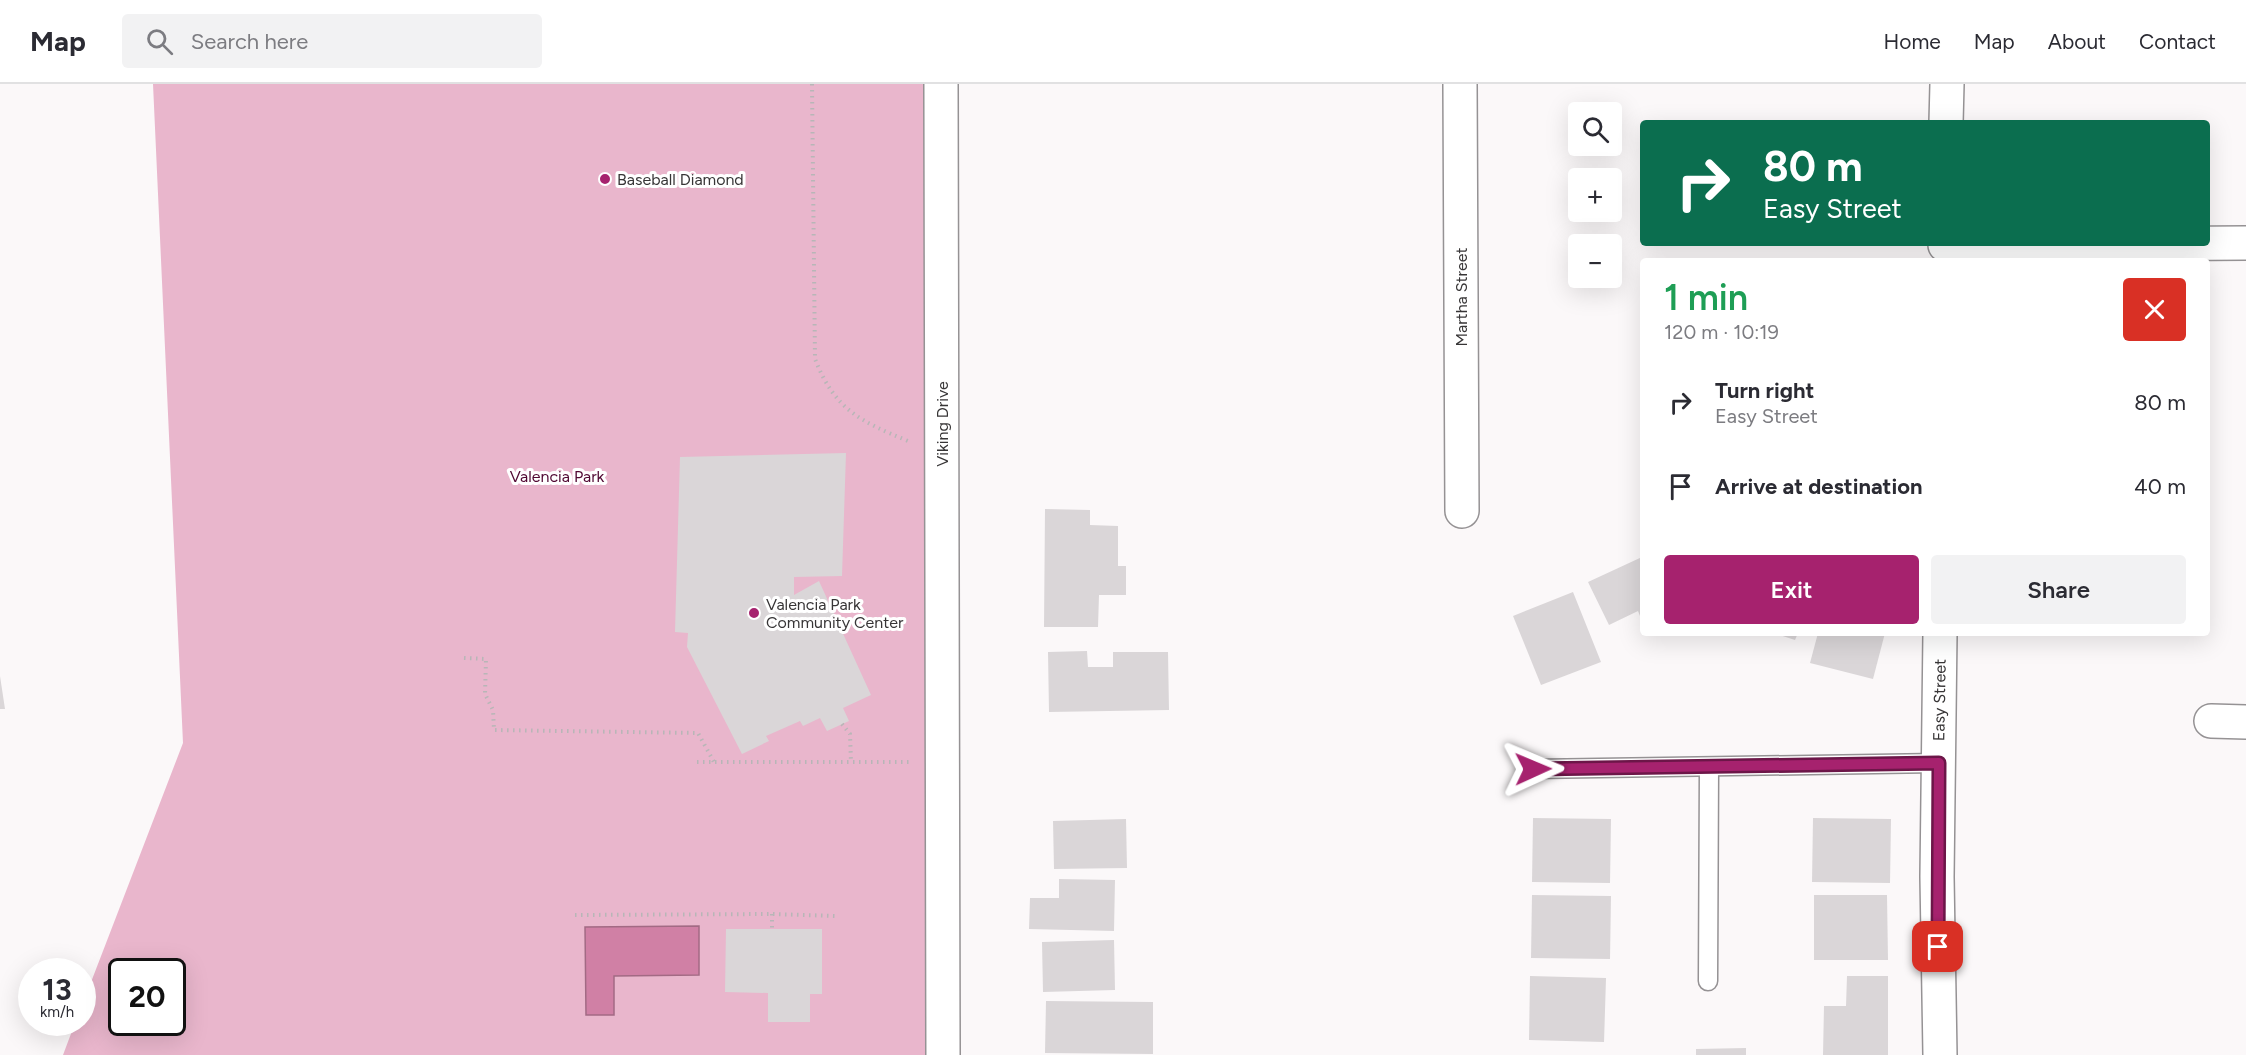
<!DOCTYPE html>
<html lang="en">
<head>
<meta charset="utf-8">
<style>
  body { margin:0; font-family:Figtree,sans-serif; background:#f2f2f3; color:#2b2b33; height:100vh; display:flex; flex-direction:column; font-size:22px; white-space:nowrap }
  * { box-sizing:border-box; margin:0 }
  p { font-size:20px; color:#7c7c81 }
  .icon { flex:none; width:33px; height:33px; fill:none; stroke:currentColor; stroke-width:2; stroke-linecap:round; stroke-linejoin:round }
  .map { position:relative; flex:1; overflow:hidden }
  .side { position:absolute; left:1640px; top:174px; width:570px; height:378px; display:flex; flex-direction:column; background:#fff; border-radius:6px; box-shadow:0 6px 24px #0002 }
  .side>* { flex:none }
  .hud { position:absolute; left:1640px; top:36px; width:570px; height:126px; border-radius:6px; box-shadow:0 6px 24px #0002; background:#0b6e4f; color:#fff; overflow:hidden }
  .controls { position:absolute; left:1568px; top:18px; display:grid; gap:12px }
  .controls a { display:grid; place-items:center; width:54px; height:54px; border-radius:6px; background:#fff; box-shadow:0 6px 24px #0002; font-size:30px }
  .speed { position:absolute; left:18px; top:874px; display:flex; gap:12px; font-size:30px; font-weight:700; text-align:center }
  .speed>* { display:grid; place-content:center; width:78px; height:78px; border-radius:50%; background:#fff; box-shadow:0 6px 24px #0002; line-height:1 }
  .speed small { font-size:15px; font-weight:400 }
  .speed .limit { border:3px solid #111; border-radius:9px; background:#fff; color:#111 }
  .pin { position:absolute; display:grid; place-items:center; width:51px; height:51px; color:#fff; margin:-26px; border-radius:12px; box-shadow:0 3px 9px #0006 }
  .me { position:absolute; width:66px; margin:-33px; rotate:89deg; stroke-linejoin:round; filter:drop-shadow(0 0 4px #0008) }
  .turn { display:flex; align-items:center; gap:21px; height:126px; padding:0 24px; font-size:27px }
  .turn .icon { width:78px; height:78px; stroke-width:2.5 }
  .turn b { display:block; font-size:42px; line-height:51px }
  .round { display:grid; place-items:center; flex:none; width:63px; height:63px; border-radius:6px; background:#f2f2f3 }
  .head { display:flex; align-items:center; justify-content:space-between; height:102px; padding:0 24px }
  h1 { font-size:36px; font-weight:600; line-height:45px; color:#1e9e55 }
  .primary-button { display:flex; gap:12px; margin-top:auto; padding:12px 24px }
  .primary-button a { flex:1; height:69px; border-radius:6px; background:#a6226e; color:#fff; font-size:24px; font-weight:600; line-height:69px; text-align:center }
  .primary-button a+a { background:#f2f2f3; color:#2b2b33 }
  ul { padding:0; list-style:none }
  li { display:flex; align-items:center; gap:18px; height:84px; padding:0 24px }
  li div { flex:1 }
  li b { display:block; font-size:22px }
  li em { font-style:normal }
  header { display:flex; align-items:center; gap:36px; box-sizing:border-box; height:84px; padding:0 30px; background:#fff; border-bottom:2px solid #e1e1e2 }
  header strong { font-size:28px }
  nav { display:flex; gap:33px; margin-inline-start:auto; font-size:21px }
  .search { width:420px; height:54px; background:#f2f2f3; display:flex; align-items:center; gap:15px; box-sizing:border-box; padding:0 21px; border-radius:6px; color:#7c7c81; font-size:22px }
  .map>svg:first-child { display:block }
</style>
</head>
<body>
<header>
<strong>Map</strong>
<div class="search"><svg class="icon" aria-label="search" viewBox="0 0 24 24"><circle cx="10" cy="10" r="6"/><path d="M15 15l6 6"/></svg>Search here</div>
<nav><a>Home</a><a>Map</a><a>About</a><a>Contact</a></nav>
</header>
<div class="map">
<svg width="2246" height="971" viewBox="0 0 2246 971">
  <rect width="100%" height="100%" fill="#fbf8f9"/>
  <path fill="#e9b6cc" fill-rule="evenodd" d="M153 0H941L943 971H63L75 939H82L83 919 183 659ZM122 888H172V939H122Z"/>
  <polygon fill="#d080a5" stroke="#a26a84" stroke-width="1.5" points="699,842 699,891 614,892 614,931 586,931 585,843"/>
  <g fill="#dad6d8">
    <polygon points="846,369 842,492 794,493 794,511 819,497 871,611 843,624 849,637 827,647 820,634 803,642 800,637 766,652 769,657 742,670 687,563 688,549 675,548 680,373"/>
    <polygon points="1045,425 1090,426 1090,441 1118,442 1118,482 1126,482 1126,511 1099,511 1098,543 1044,543"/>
    <polygon points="1642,473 1642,537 1638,527 1609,541 1588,498"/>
    <polygon points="1573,508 1601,578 1541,601 1513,532"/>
    <polygon points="1773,549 1798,549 1795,556"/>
    <polygon points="1818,549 1885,549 1873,595 1810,579"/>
    <polygon points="1087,567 1088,583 1113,583 1113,568 1168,568 1169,626 1049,628 1048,568"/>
    <polygon points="0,592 5,625 0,625"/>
    <polygon points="1533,734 1611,735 1610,799 1532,798"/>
    <polygon points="1813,734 1891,735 1890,799 1812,798"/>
    <polygon points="1126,735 1127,784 1054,785 1053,737"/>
    <polygon points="1059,795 1115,796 1114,847 1029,845 1030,814 1059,814"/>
    <polygon points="1532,811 1611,812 1610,875 1531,874"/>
    <polygon points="1814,811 1887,811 1888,876 1814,876"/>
    <polygon points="726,845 822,845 822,910 810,910 810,938 768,938 768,909 725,908"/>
    <polygon points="1114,856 1115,906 1043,908 1042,858"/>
    <polygon points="1530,892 1606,894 1604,958 1529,956"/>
    <polygon points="1847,892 1888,892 1888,971 1823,971 1824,922 1846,922"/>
    <polygon points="1046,917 1153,918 1153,970 1045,969"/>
    <polygon points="1746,964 1746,971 1696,971 1696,965"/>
  </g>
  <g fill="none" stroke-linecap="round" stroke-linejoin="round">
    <defs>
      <g id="service">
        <polyline points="1533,685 1939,679"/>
        <polyline points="1708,897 1709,683"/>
      </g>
      <g id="minor">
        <polyline points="941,0 943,971"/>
        <polyline points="1460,0 1462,427"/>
        <polyline points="1946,39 1947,0"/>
        <polyline points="1945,161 2246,159"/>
        <polyline points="1940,549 1937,793 1940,971"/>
        <polyline points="2211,637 2246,638"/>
      </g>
    </defs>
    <use href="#service" stroke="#959294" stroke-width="21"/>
    <use href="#minor" stroke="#959294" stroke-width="36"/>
    <g stroke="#b8b6b7" stroke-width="4" stroke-dasharray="1.5 4.5" stroke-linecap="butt">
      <path d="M812 0 815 275C835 326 860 337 908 357"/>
      <polyline points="464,574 486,575 485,610 493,626 494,646 698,649 714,678"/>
      <polyline points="842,640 850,650 851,679"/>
      <polyline points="697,678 910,678"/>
      <polyline points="772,830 772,845"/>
      <polyline points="575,831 772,830 836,832"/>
    </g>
    <use href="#service" stroke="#fff" stroke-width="18"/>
    <use href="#minor" stroke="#fff" stroke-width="33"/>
  </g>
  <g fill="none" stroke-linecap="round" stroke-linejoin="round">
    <defs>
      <polyline id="route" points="1533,685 1939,679 1938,863"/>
    </defs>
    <use href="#route" stroke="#6c1648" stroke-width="15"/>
    <use href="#route" stroke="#a6226e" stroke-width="10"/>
  </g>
  <g fill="#a6226e" stroke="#fff" stroke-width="2">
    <circle cx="605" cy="95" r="6"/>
    <circle cx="754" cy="529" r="6"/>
  </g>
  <g text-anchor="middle" stroke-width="6" stroke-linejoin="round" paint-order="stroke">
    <g font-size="16" fill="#373536" stroke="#fff" text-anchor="start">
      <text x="617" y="101">Baseball Diamond</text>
      <text x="766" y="526">Valencia Park<tspan x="766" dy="18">Community Center</tspan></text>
    </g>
    <g font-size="16" fill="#373536" stroke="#fff">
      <text transform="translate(1461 213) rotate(-90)" y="6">Martha Street</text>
      <text transform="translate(942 340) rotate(-90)" y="6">Viking Drive</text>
      <text transform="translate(1939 616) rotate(-89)" y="6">Easy Street</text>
    </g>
    <g font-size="16" fill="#500732" stroke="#fff">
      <text x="557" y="398">Valencia Park</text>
    </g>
  </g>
</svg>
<div class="controls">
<a><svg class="icon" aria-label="search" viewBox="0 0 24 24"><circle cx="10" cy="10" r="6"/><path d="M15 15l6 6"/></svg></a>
<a>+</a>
<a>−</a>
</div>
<div class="speed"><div>13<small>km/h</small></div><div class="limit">20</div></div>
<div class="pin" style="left:1938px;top:863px;background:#d93025"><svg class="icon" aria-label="arrive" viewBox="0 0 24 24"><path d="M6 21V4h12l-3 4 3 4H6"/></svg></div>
<svg class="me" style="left:1533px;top:685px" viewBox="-20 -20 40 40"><path d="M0-17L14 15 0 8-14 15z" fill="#a6226e" stroke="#fff" stroke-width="4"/></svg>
<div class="hud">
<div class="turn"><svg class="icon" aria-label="right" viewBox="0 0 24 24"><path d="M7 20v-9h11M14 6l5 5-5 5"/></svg><div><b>80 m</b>Easy Street</div></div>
</div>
<section class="side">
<div class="head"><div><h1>1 min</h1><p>120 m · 10:19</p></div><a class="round" style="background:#d93025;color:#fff"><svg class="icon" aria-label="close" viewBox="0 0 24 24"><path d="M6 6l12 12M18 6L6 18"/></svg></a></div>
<ul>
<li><svg class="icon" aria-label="right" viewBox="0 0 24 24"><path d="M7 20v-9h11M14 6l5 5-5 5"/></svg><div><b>Turn right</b><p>Easy Street</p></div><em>80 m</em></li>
<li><svg class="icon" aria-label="arrive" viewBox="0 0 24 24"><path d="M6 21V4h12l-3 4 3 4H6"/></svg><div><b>Arrive at destination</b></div><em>40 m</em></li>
</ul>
<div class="primary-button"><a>Exit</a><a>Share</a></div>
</section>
</div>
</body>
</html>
